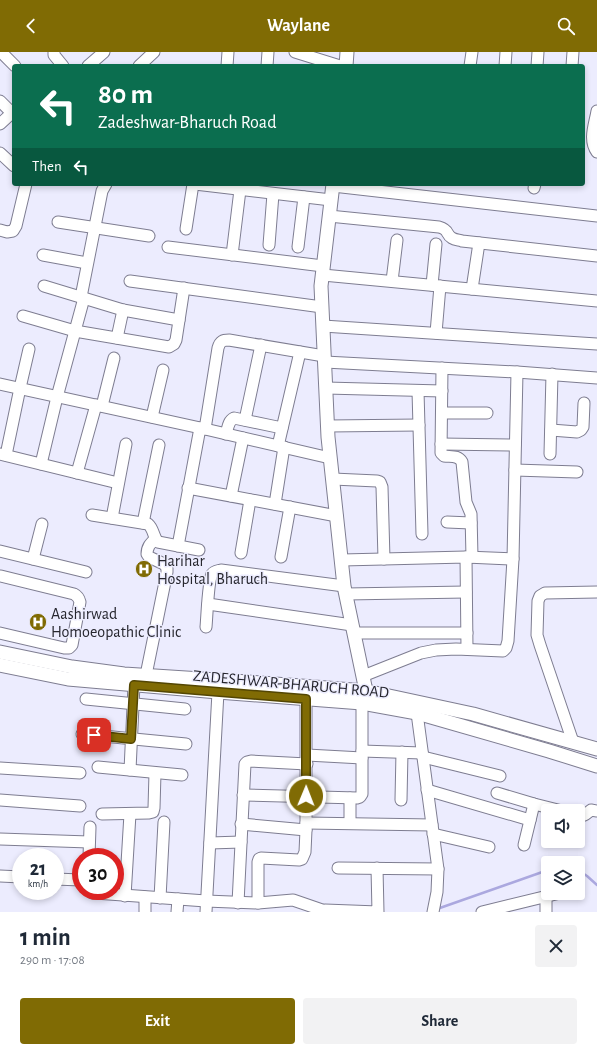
<!DOCTYPE html>
<html lang="en">
<head>
<meta charset="utf-8">
<style>
  body { margin:0; font-family:"Alegreya Sans",sans-serif; background:#f2f2f3; color:#1f2937; height:100vh; display:flex; flex-direction:column; font-size:15px; white-space:nowrap }
  * { box-sizing:border-box; margin:0 }
  p { font-size:13px; color:#747a83 }
  .icon { flex:none; width:22px; height:22px; fill:none; stroke:currentColor; stroke-width:2; stroke-linecap:round; stroke-linejoin:round }
  .map { position:relative; height:860px; overflow:hidden }
  .side { display:flex; flex-direction:column; background:#fff; flex:1 }
  .side>* { flex:none }
  .hud { position:absolute; left:12px; top:12px; width:573px; height:122px; border-radius:4px; box-shadow:0 2px 6px #0003; background:#0b6e4f; color:#fff; overflow:hidden }
  .buttons { position:absolute; left:541px; top:752px; display:grid; gap:8px }
  .buttons a { display:grid; place-items:center; width:44px; height:44px; border-radius:4px; background:#fff; box-shadow:0 2px 6px #0003; font-size:20px }
  .speed { position:absolute; left:12px; top:796px; display:flex; gap:8px; font-size:20px; font-weight:700; text-align:center }
  .speed>* { display:grid; place-content:center; width:52px; height:52px; border-radius:50%; background:#fff; box-shadow:0 2px 6px #0003; line-height:1 }
  .speed small { font-size:10px; font-weight:400 }
  .speed .limit { border:6px solid #d22; background:#fff; color:#111 }
  .pin { position:absolute; display:grid; place-items:center; width:34px; height:34px; color:#fff; margin:-17px; border-radius:8px; box-shadow:0 2px 6px #0006 }
  .me { position:absolute; width:44px; margin:-22px; rotate:1deg; stroke-linejoin:round; filter:drop-shadow(0 0 3px #0008) }
  .turn { display:flex; align-items:center; gap:14px; height:84px; padding:0 20px; font-size:18px }
  .turn .icon { width:52px; height:52px; stroke-width:2.5 }
  .turn b { display:block; font-size:28px; line-height:34px }
  .then { display:flex; align-items:center; height:38px; padding:0 20px; background:#0003; gap:8px; font-size:15px }
  .round { display:grid; place-items:center; flex:none; width:42px; height:42px; border-radius:4px; background:#f2f2f3 }
  .headline { display:flex; align-items:center; justify-content:space-between; height:68px; padding:0 20px }
  h1 { font-size:24px; font-weight:700; line-height:30px }
  .button { display:flex; gap:8px; margin-top:auto; padding:8px 20px }
  .button a { flex:1; height:46px; border-radius:4px; background:#806b04; color:#fff; font-size:16px; font-weight:700; line-height:46px; text-align:center }
  .button a+a { background:#f2f2f3; color:#1f2937 }
  header { display:flex; justify-content:space-between; align-items:center; height:52px; padding:0 20px; background:#806b04; color:#fff; font-size:18px; font-weight:700 }
  .map>svg:first-child { display:block }
</style>
</head>
<body>
<header><svg class="icon" aria-label="back" viewBox="0 0 24 24"><path d="M15 5l-7 7 7 7"/></svg>Waylane<svg class="icon" aria-label="search" viewBox="0 0 24 24"><circle cx="10" cy="10" r="6"/><path d="M15 15l6 6"/></svg></header>
<div class="map">
<svg width="597" height="860" viewBox="0 0 597 860">
  <rect width="100%" height="100%" fill="#ececfe"/>
  <g fill="none" stroke-linecap="round" stroke-linejoin="round">
    <g stroke="#aba8df" stroke-width="2.5">
      <polyline points="578,818 587,824 597,833"/>
      <polyline points="437,857 548,818"/>
    </g>
    <defs>
      <g id="minor">
        <polyline points="1,0 15,14"/>
        <polyline points="54,0 54,3 63,14"/>
        <polyline points="295,0 340,14"/>
        <polyline points="88,14 104,0"/>
        <polyline points="139,14 154,0"/>
        <polyline points="227,14 228,0"/>
        <polyline points="267,14 268,0"/>
        <polyline points="470,14 472,0"/>
        <polyline points="505,14 506,0"/>
        <polyline points="537,14 538,0"/>
        <polyline points="572,14 573,0"/>
        <polyline points="0,49 12,61"/>
        <path d="M597 59C595 72 588 88 597 100"/>
        <polyline points="0,72 14,59"/>
        <polyline points="0,101 14,114"/>
        <polyline points="195,132 331,148"/>
        <polyline points="333,134 597,164"/>
        <polyline points="534,136 535,132"/>
        <path d="M329 164 439 175C450 178 445 182 452 186 455 188 459 188 462 189L597 204"/>
        <polyline points="58,170 149,184"/>
        <polyline points="186,177 193,132"/>
        <polyline points="0,178 7,180 13,179 16,174 26,132"/>
        <polyline points="269,193 273,142"/>
        <polyline points="168,195 323,214"/>
        <polyline points="298,195 304,145"/>
        <polyline points="43,203 87,211"/>
        <polyline points="232,203 240,138"/>
        <polyline points="323,223 597,249"/>
        <polyline points="130,229 322,255"/>
        <polyline points="392,229 397,188"/>
        <polyline points="432,233 436,192"/>
        <polyline points="44,234 123,258 179,268"/>
        <polyline points="472,237 479,191"/>
        <polyline points="81,245 102,139 106,132"/>
        <polyline points="23,264 75,279 169,295 174,292 176,288 184,236"/>
        <polyline points="323,274 597,292"/>
        <polyline points="436,281 440,234"/>
        <polyline points="117,286 123,258"/>
        <polyline points="325,310 517,320 597,326"/>
        <path d="M442 316 441 401 444 404C451 405 458 403 462 410L466 450 471 462 472 505"/>
        <polyline points="0,332 205,377 330,406"/>
        <polyline points="326,336 442,339"/>
        <polyline points="418,339 422,482"/>
        <polyline points="102,354 114,306"/>
        <polyline points="442,361 487,361"/>
        <polyline points="152,365 163,318"/>
        <polyline points="245,368 261,293"/>
        <polyline points="328,374 419,373"/>
        <path d="M205 377 218 296C220 289 223 288 229 288L324 304"/>
        <polyline points="551,378 577,380 581,378 583,375 584,351"/>
        <path d="M226 382C228 376 228 369 234 366L282 376"/>
        <polyline points="441,392 515,393"/>
        <polyline points="278,394 300,300"/>
        <polyline points="0,402 118,431"/>
        <polyline points="550,402 552,322"/>
        <polyline points="6,403 20,336 29,297"/>
        <polyline points="41,412 57,345 84,246"/>
        <polyline points="515,418 577,420"/>
        <polyline points="77,421 96,353"/>
        <polyline points="333,427 377,429 380,430 382,435 384,507"/>
        <polyline points="188,436 337,464"/>
        <polyline points="231,444 243,386"/>
        <polyline points="275,452 284,395"/>
        <path d="M92 463 148 472C154 477 153 485 158 490L199 498"/>
        <polyline points="112,466 126,392"/>
        <polyline points="447,470 471,471"/>
        <polyline points="143,471 159,393"/>
        <polyline points="178,494 200,376"/>
        <polyline points="0,499 86,520"/>
        <polyline points="241,501 250,448"/>
        <polyline points="281,505 290,455"/>
        <polyline points="466,505 467,597"/>
        <polyline points="33,507 42,472"/>
        <polyline points="342,508 466,505 513,507"/>
        <polyline points="346,542 466,540"/>
        <polyline points="208,552 352,573"/>
        <path d="M206 575C207 565 208 529 212 522 214 519 217 519 221 518L344 534"/>
        <path d="M0 581 64 596H69L72 593 80 550C79 546 78 544 74 542L1 524"/>
        <polyline points="354,581 467,581"/>
        <path d="M146 623 167 520V516L164 512 149 505 147 502C147 495 150 492 155 487"/>
        <polyline points="363,624 421,601 436,598 456,597 503,599 506,596 508,589 513,507 517,320"/>
        <polyline points="86,647 185,657"/>
        <polyline points="417,661 438,817 437,840 433,860"/>
        <polyline points="82,682 186,692"/>
        <polyline points="573,690 540,593 537,583 538,549 540,544 545,541 597,540"/>
        <polyline points="362,699 422,701"/>
        <polyline points="307,703 362,706"/>
        <polyline points="423,705 500,724"/>
        <polyline points="98,715 182,723"/>
        <polyline points="0,716 80,721"/>
        <polyline points="130,718 134,633"/>
        <polyline points="427,738 530,768"/>
        <polyline points="497,741 534,752 562,759"/>
        <polyline points="243,743 357,746 360,745 362,742 362,651"/>
        <polyline points="0,748 80,754"/>
        <polyline points="401,748 402,700"/>
        <polyline points="102,762 149,761 153,760 154,756 155,721"/>
        <path d="M578 763C584 765 586 762 591 758L597 759"/>
        <polyline points="306,771 432,773"/>
        <polyline points="350,771 350,746"/>
        <polyline points="241,772 306,778"/>
        <polyline points="433,782 489,795"/>
        <polyline points="0,787 89,790"/>
        <polyline points="210,791 241,790"/>
        <polyline points="524,793 534,752"/>
        <polyline points="89,805 90,775"/>
        <polyline points="338,816 438,817"/>
        <polyline points="0,824 21,825"/>
        <polyline points="55,827 81,828"/>
        <polyline points="90,839 92,841 95,841 206,849 258,851 293,848 322,858"/>
        <polyline points="125,844 130,762"/>
        <polyline points="546,844 546,860"/>
        <polyline points="160,846 164,770"/>
        <polyline points="238,851 245,712 247,710 251,709 307,712"/>
        <polyline points="258,851 258,810 259,807 261,806 299,808 302,807 305,800 306,778 306,647"/>
        <polyline points="145,860 145,845"/>
        <polyline points="177,860 178,847"/>
        <polyline points="206,860 218,640"/>
        <polyline points="320,860 325,858 378,860 377,816"/>
        <polyline points="482,860 560,841"/>
      </g>
      <g id="major">
        <polyline points="346,14 347,0"/>
        <polyline points="333,132 321,234 328,385 344,534 366,639 367,647"/>
        <polyline points="0,600 72,615 124,622 262,631 366,639 473,662 597,697"/>
        <polyline points="0,613 68,627 218,640 362,651 417,661 549,699 597,714"/>
      </g>
    </defs>
    <use href="#minor" stroke="#7e7d91" stroke-width="13"/>
    <use href="#major" stroke="#7e7d91" stroke-width="15"/>
    <use href="#minor" stroke="#fff" stroke-width="11"/>
    <use href="#major" stroke="#fff" stroke-width="13"/>
  </g>
  <g fill="none" stroke-linecap="round" stroke-linejoin="round">
    <defs>
      <polyline id="route" points="94,683 131,687 134,633 306,647 306,744"/>
    </defs>
    <use href="#route" stroke="#534603" stroke-width="10"/>
    <use href="#route" stroke="#806b04" stroke-width="7"/>
  </g>
  <defs>
    <symbol id="hospital-disc" viewBox="-11 -11 22 22"><circle r="9.5" fill="#806b04" stroke="#ececfe"/><path d="M-5-5h3v3.5h4V-5h3V5h-3V1.5h-4V5h-3Z" fill="#fff"/></symbol>
  </defs>
  <g fill-rule="evenodd">
    <use href="#hospital-disc" x="134" y="507" width="20" height="20"/>
    <use href="#hospital-disc" x="28" y="560" width="20" height="20"/>
  </g>
  <g text-anchor="middle" stroke-width="3" stroke-linejoin="round" paint-order="stroke">
    <g font-size="16" fill="#26262e" stroke="#ececfe" text-anchor="start">
      <text x="157" y="514">Harihar<tspan x="157" dy="18">Hospital, Bharuch</tspan></text>
      <text x="51" y="567">Aashirwad<tspan x="51" dy="18">Homoeopathic Clinic</tspan></text>
    </g>
    <g font-size="16" fill="#26262e" stroke="#ececfe">
      <text transform="translate(291 631) rotate(5)" y="6">ZADESHWAR-BHARUCH ROAD</text>
    </g>
  </g>
</svg>
<div class="buttons">
<a><svg class="icon" aria-label="sound" viewBox="0 0 24 24"><path d="M4 9h4l5-4v14l-5-4H4zM17 9q2 3 0 6"/></svg></a>
<a><svg class="icon" aria-label="layers" viewBox="0 0 24 24"><path d="M12 4l9 5-9 5-9-5zM3 14l9 5 9-5"/></svg></a>
</div>
<div class="speed"><div>21<small>km/h</small></div><div class="limit">30</div></div>
<div class="pin" style="left:94px;top:683px;background:#d93025"><svg class="icon" aria-label="arrive" viewBox="0 0 24 24"><path d="M6 21V4h12l-3 4 3 4H6"/></svg></div>
<svg class="me" style="left:306px;top:744px" viewBox="-20 -20 40 40"><circle r="17" fill="#806b04" stroke="#fff" stroke-width="3"/><path d="M0-11L8 9 0 5-8 9z" fill="#fff"/></svg>
<div class="hud">
<div class="turn"><svg class="icon" aria-label="left" viewBox="0 0 24 24"><path d="M17 20v-9H6M10 6l-5 5 5 5"/></svg><div><b>80 m</b>Zadeshwar-Bharuch Road</div></div>
<div class="then">Then<svg class="icon" aria-label="left" viewBox="0 0 24 24"><path d="M17 20v-9H6M10 6l-5 5 5 5"/></svg></div>
</div>
</div>
<section class="side">
<div class="headline"><div><h1>1 min</h1><p>290 m · 17:08</p></div><a class="round"><svg class="icon" aria-label="close" viewBox="0 0 24 24"><path d="M6 6l12 12M18 6L6 18"/></svg></a></div>
<div class="button"><a>Exit</a><a>Share</a></div>
</section>
</body>
</html>
